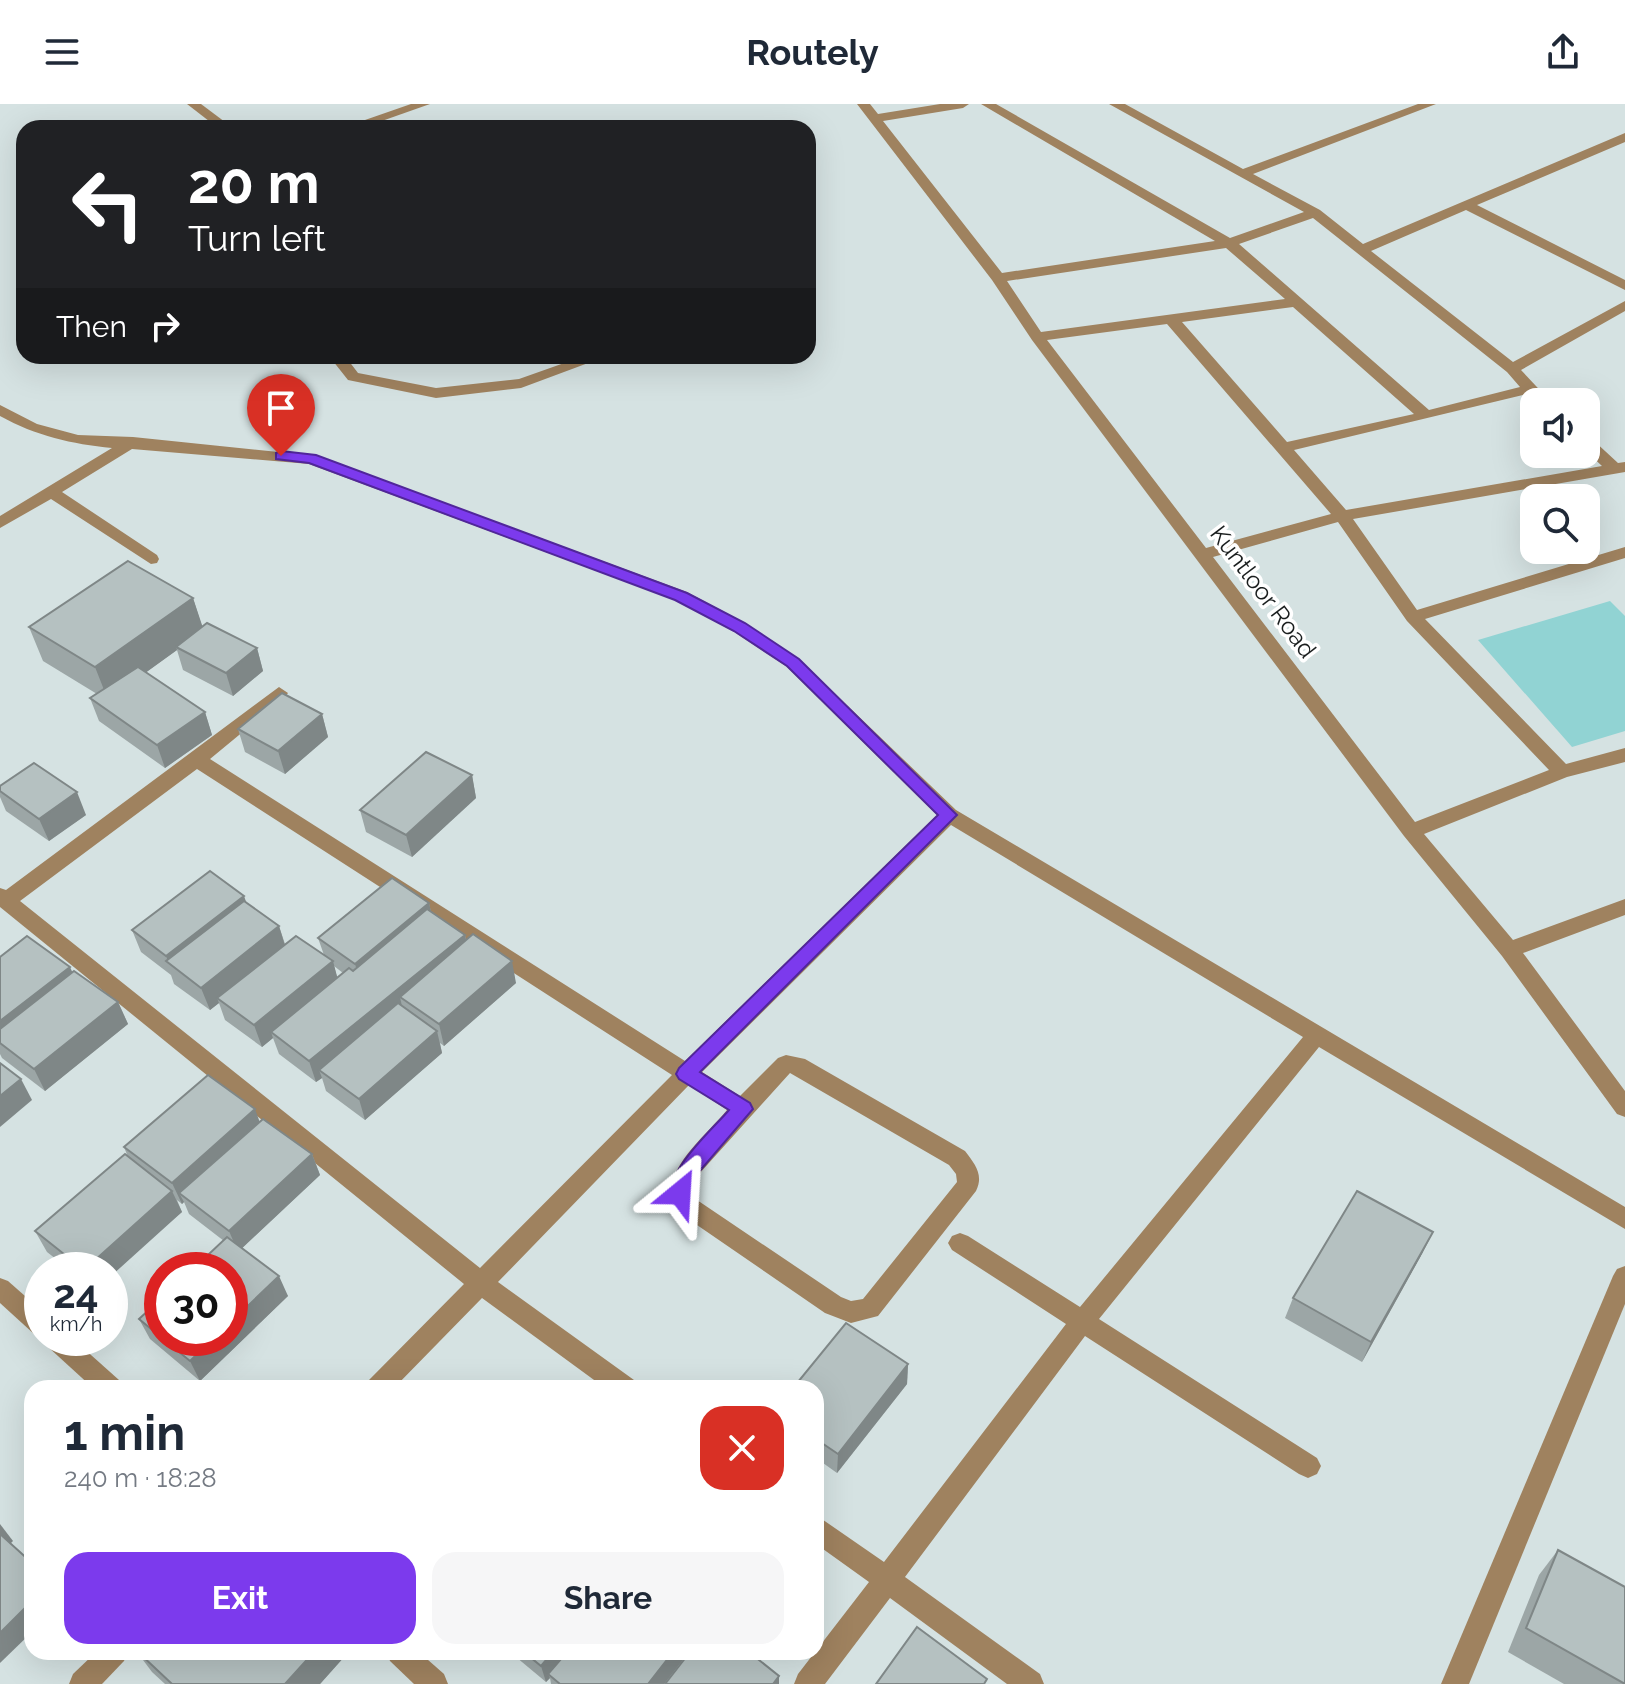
<!DOCTYPE html>
<html lang="en">
<head>
<meta charset="utf-8">
<style>
  body { margin:0; font-family:Raleway,sans-serif; background:#f6f6f7; color:#1f2937; height:100vh; display:flex; flex-direction:column; font-size:30px; white-space:nowrap }
  * { box-sizing:border-box; margin:0 }
  p { font-size:26px; color:#747a83 }
  .icon { flex:none; width:44px; height:44px; fill:none; stroke:currentColor; stroke-width:2; stroke-linecap:round; stroke-linejoin:round }
  .map { position:relative; flex:1; overflow:hidden }
  .side { position:absolute; left:24px; top:1276px; width:800px; height:280px; display:flex; flex-direction:column; background:#fff; border-radius:24px; box-shadow:0 8px 32px #0002 }
  .side>* { flex:none }
  .guide { position:absolute; left:16px; top:16px; width:800px; height:244px; border-radius:24px; box-shadow:0 8px 32px #0002; background:#202124; color:#fff; overflow:hidden }
  .fabs { position:absolute; left:1520px; top:284px; display:grid; gap:16px }
  .fabs a { display:grid; place-items:center; width:80px; height:80px; border-radius:16px; background:#fff; box-shadow:0 8px 32px #0002; font-size:40px }
  .speed { position:absolute; left:24px; top:1148px; display:flex; gap:16px; font-size:40px; font-weight:700; text-align:center }
  .speed>* { display:grid; place-content:center; width:104px; height:104px; border-radius:50%; background:#fff; box-shadow:0 8px 32px #0002; line-height:1 }
  .speed small { font-size:20px; font-weight:400 }
  .speed .limit { border:12px solid #d22; background:#fff; color:#111 }
  .pin { position:absolute; display:grid; place-items:center; width:68px; height:68px; color:#fff; margin:-82px -34px; border-radius:50% 50% 50% 0; rotate:-45deg; box-shadow:0 0 8px #0007 }
  .pin .icon { rotate:45deg }
  .me { position:absolute; width:88px; margin:-44px; rotate:27deg; stroke-linejoin:round; filter:drop-shadow(0 0 6px #0008) }
  .turn { display:flex; align-items:center; gap:28px; height:168px; padding:0 40px; font-size:36px }
  .turn .icon { width:104px; height:104px; stroke-width:2.5 }
  .turn b { display:block; font-size:56px; line-height:68px }
  .then { display:flex; align-items:center; height:76px; padding:0 40px; background:#0003; gap:16px; font-size:30px }
  .round { display:grid; place-items:center; flex:none; width:84px; height:84px; border-radius:24px; background:#f6f6f7 }
  .summary { display:flex; align-items:center; justify-content:space-between; height:136px; padding:0 40px }
  h1 { font-size:48px; font-weight:700; line-height:60px }
  .cta { display:flex; gap:16px; margin-top:auto; padding:16px 40px }
  .cta a { flex:1; height:92px; border-radius:24px; background:#7c3aed; color:#fff; font-size:32px; font-weight:700; line-height:92px; text-align:center }
  .cta a+a { background:#f6f6f7; color:#1f2937 }
  header { display:flex; justify-content:space-between; align-items:center; height:104px; padding:0 40px; background:#fff; font-size:36px; font-weight:700 }
  .map>svg:first-child { display:block }
</style>
</head>
<body>
<header><svg class="icon" aria-label="menu" viewBox="0 0 24 24"><path d="M4 6h16M4 12h16M4 18h16"/></svg>Routely<svg class="icon" aria-label="share" viewBox="0 0 24 24"><path d="M12 15V3M7 8l5-5 5 5M5 13v7h14v-7"/></svg></header>
<div class="map">
<svg width="1625" height="1580" viewBox="0 0 1625 1580">
  <rect width="100%" height="100%" fill="#d5e2e2"/>
  <polygon fill="#91d3d3" points="1610,497 1625,512 1625,627 1572,643 1478,536"/>
  <g fill="none" stroke-linecap="round" stroke-linejoin="round">
    <g fill="#9f825f" fill-rule="evenodd">
      <polygon points="187,0 201,0 233,24 218,24"/>
      <polygon points="411,0 430,0 362,24 342,24"/>
      <path d="M857 0H870L878 10 940 0H969L963 4 883 17 1002 169 1215 137 981 0H996L1230 134 1304 108 1109 0H1125L1243 65 1418 0H1436L1253 70 1320 106 1363 140 1625 29V38L1477 101 1625 176V186L1466 106 1371 147 1513 258 1625 197V207L1521 266 1551 298H1534L1527 290 1294 346 1346 406 1602 362 1586 347V333L1592 335 1618 359 1625 358V368L1353 415 1417 506 1625 443V454L1425 515 1566 660 1625 644V658L1567 673 1424 730 1513 836 1625 795V811L1523 849 1625 987V1013L1617 1010 1502 852 1404 732 1032 236 992 176ZM1313 114 1507 268 1520 283 1429 306 1239 140ZM1226 144 1285 195 1041 228 1007 177ZM1293 203 1414 310 1287 338 1182 218ZM1167 220 1331 410 1206 444 1047 236ZM1338 418 1407 517 1549 666 1415 718 1213 453Z"/>
      <polygon points="329,252 345,252 358,269 436,284 519,275 584,252 607,252 521,284 436,294 348,276"/>
      <path d="M0 301 37 320 78 331 133 333 317 352 687 488 745 519 799 555 956 706 1625 1103V1125L1319 943 1099 1215 1317 1354 1321 1362 1317 1370 1308 1374 1299 1370 1085 1232 905 1473 1040 1570 1044 1580H1007L890 1494 825 1580H794L798 1570 869 1478 816 1440V1411L884 1458 1066 1220 952 1146 948 1139 952 1132 960 1129 968 1132 1080 1203 1303 933 951 721 702 968 740 992 778 954 786 951 805 955 965 1047C975 1060 984 1071 976 1087L878 1212 851 1219 825 1209 681 1110 669 1089C674 1056 706 1031 727 1006L689 981 498 1178 634 1276 637 1284H605L482 1194 394 1284H366L369 1276 464 1180 0 803V784L6 786 279 583 288 589 285 593 210 655 685 957 937 711 787 563 733 527 675 496 309 360 132 345 62 388 157 451 159 455 157 459 151 460 51 395 0 424V412L112 344C72 340 36 332 0 312ZM197 665 672 971 480 1164 20 797ZM790 969 949 1061 956 1070 957 1078 863 1195 851 1197 841 1193 697 1096 692 1088 699 1070Z"/>
      <polygon points="1625,1162 1625,1200 1469,1580 1441,1580 1613,1172 1617,1165"/>
      <polygon points="0,1174 8,1177 42,1207 42,1233 34,1230 0,1199"/>
      <polygon points="43,1234 72,1234 119,1276 122,1284 93,1284 47,1242"/>
      <polygon points="96,1548 128,1548 124,1557 102,1580 69,1580 73,1570"/>
      <polygon points="386,1548 419,1548 444,1570 448,1580 414,1580 390,1557"/>
    </g>
  </g>
  <g fill="#9ca6a6" fill-rule="evenodd">
    <polygon points="193,494 202,523 257,544 263,567 233,592 183,566 177,546 146,568 205,608 212,631 165,664 99,617 90,594 97,590 43,557 29,523"/>
    <polygon points="322,610 328,633 285,670 245,648 238,625"/>
    <polygon points="472,671 476,694 412,753 366,728 360,706"/>
    <polygon points="0,682 86,711 49,737 6,707 0,693"/>
    <path d="M246 799 279 822 285 840 324 851 318 834 429 799 431 808 465 831 466 836 516 879 444 942 440 939 442 949 365 1016 326 987 322 974 316 978 279 950 273 934 262 943 225 916 219 899 210 906 174 880 171 871 141 848 132 826ZM334 862 343 869 337 873Z"/>
    <polygon points="0,853 72,868 118,898 128,920 45,987 2,954 0,950"/>
    <polygon points="260,1018 312,1050 320,1071 242,1144 288,1192 200,1277 150,1235 139,1215 224,1137 189,1110 184,1098 182,1100 177,1096 182,1108 110,1166 70,1166 47,1148 35,1127 128,1053 124,1043"/>
    <polygon points="1423,1148 1362,1258 1285,1214 1293,1194"/>
    <polygon points="908,1260 907,1280 837,1369 816,1354 816,1284"/>
    <polygon points="1558,1446 1625,1580 1564,1580 1508,1548 1539,1471"/>
    <polygon points="137,1548 343,1548 345,1552 320,1580 165,1580 152,1568"/>
    <polygon points="510,1548 689,1548 664,1580 551,1580 550,1574 546,1578"/>
  </g>
  <g fill="#7f8787">
    <polygon points="193,494 204,527 176,543 177,546 108,596 95,563"/>
    <polygon points="257,544 263,567 233,592 226,569"/>
    <polygon points="205,608 212,631 165,664 157,641"/>
    <polygon points="322,610 328,633 285,670 278,647"/>
    <polygon points="472,671 476,694 412,753 406,731"/>
    <polygon points="77,688 86,711 49,737 39,715"/>
    <polygon points="244,792 252,814 169,860 166,852"/>
    <polygon points="429,799 434,821 362,882 355,860"/>
    <polygon points="279,822 286,845 217,894 219,899 210,906 201,884"/>
    <polygon points="465,831 469,853 400,893 403,907 319,966 322,974 316,978 309,957"/>
    <polygon points="333,857 339,880 271,928 273,934 262,943 254,921"/>
    <polygon points="512,857 516,879 444,942 439,920"/>
    <polygon points="70,863 80,885 0,939 0,917"/>
    <polygon points="118,898 128,920 45,987 34,965"/>
    <polygon points="437,927 442,949 365,1016 359,995"/>
    <polygon points="21,975 32,996 0,1023 0,992"/>
    <polygon points="255,1005 263,1027 179,1089 184,1098 182,1100 172,1079"/>
    <polygon points="312,1050 320,1071 238,1148 229,1127"/>
    <polygon points="172,1087 182,1108 110,1173 110,1166 84,1166"/>
    <polygon points="1433,1128 1423,1148 1362,1258 1371,1238"/>
    <polygon points="279,1172 288,1192 200,1277 190,1257 214,1234 230,1234 230,1219"/>
    <polygon points="908,1260 907,1280 837,1369 838,1350"/>
    <polygon points="0,1420 13,1437 0,1450"/>
    <polygon points="32,1497 32,1528 0,1559 0,1529"/>
    <polygon points="314,1548 343,1548 345,1552 320,1580 285,1580"/>
    <polygon points="553,1548 571,1548 548,1570 550,1574 546,1578 541,1562"/>
    <polygon points="673,1548 689,1548 664,1580 648,1580"/>
    <polygon points="779,1572 779,1580 773,1580"/>
  </g>
  <g fill="#b5c1c1" stroke="#7f8787" stroke-width="2">
    <polygon points="128,457 193,494 95,563 29,523"/>
    <polygon points="207,519 257,544 226,569 176,543"/>
    <polygon points="138,563 205,608 157,641 90,594"/>
    <polygon points="282,589 322,610 278,647 238,625"/>
    <polygon points="426,648 472,671 406,731 360,706"/>
    <polygon points="34,659 77,688 39,715 0,687 0,682"/>
    <polygon points="210,767 244,792 166,852 132,826"/>
    <polygon points="392,774 429,799 355,860 318,834"/>
    <polygon points="244,797 279,822 201,884 166,857"/>
    <polygon points="427,805 465,831 309,957 271,928 349,864 353,867"/>
    <polygon points="473,830 512,857 439,920 400,893"/>
    <polygon points="27,832 70,863 0,917 0,853"/>
    <polygon points="296,832 333,857 254,921 217,894"/>
    <polygon points="74,867 118,898 34,965 0,939 0,925"/>
    <polygon points="398,899 437,927 359,995 319,966"/>
    <polygon points="0,959 21,975 0,992"/>
    <polygon points="208,971 255,1005 172,1079 124,1043"/>
    <polygon points="263,1015 312,1050 229,1127 179,1089"/>
    <polygon points="125,1050 172,1087 84,1166 35,1127"/>
    <polygon points="1357,1087 1433,1128 1371,1238 1293,1194"/>
    <polygon points="227,1133 279,1172 230,1219 230,1166 192,1166"/>
    <polygon points="162,1194 162,1234 214,1234 190,1257 139,1215"/>
    <polygon points="846,1219 908,1260 838,1350 816,1335 816,1284 793,1284"/>
    <polygon points="0,1430 32,1459 32,1497 0,1529"/>
    <polygon points="1558,1446 1625,1483 1625,1580 1526,1524"/>
    <polygon points="917,1523 987,1575 984,1580 876,1580"/>
    <polygon points="138,1548 314,1548 285,1580 172,1580"/>
    <polygon points="524,1548 553,1548 541,1562"/>
    <polygon points="567,1548 673,1548 648,1580 560,1580 548,1570"/>
    <polygon points="690,1548 749,1548 779,1572 773,1580 665,1580"/>
  </g>
  <path fill="#7c3aed" stroke="#51269a" stroke-width="2" d="M281 347 316 351 687 489 745 519 799 555 957 711 700 968 750 999 753 1005 698 1069 688 1096 680 1098 673 1096C661 1070 713 1025 729 1006L679 975 676 970 679 964 938 711 787 562 734 527 675 496 309 359 276 355V349Z"/>
  <g text-anchor="middle" stroke-width="7" stroke-linejoin="round" paint-order="stroke">
    <g font-size="24" fill="#1a1e1e" stroke="#fff">
      <text transform="translate(1263 488) rotate(53)" y="8">Kuntloor Road</text>
    </g>
  </g>
</svg>
<div class="fabs">
<a><svg class="icon" aria-label="sound" viewBox="0 0 24 24"><path d="M4 9h4l5-4v14l-5-4H4zM17 9q2 3 0 6"/></svg></a>
<a><svg class="icon" aria-label="search" viewBox="0 0 24 24"><circle cx="10" cy="10" r="6"/><path d="M15 15l6 6"/></svg></a>
</div>
<div class="speed"><div>24<small>km/h</small></div><div class="limit">30</div></div>
<div class="pin" style="left:281px;top:352px;background:#d93025"><svg class="icon" aria-label="arrive" viewBox="0 0 24 24"><path d="M6 21V4h12l-3 4 3 4H6"/></svg></div>
<svg class="me" style="left:680px;top:1089px" viewBox="-20 -20 40 40"><path d="M0-17L14 15 0 8-14 15z" fill="#7c3aed" stroke="#fff" stroke-width="4"/></svg>
<div class="guide">
<div class="turn"><svg class="icon" aria-label="left" viewBox="0 0 24 24"><path d="M17 20v-9H6M10 6l-5 5 5 5"/></svg><div><b>20 m</b>Turn left</div></div>
<div class="then">Then<svg class="icon" aria-label="right" viewBox="0 0 24 24"><path d="M7 20v-9h11M14 6l5 5-5 5"/></svg></div>
</div>
<section class="side">
<div class="summary"><div><h1>1 min</h1><p>240 m · 18:28</p></div><a class="round" style="background:#d93025;color:#fff"><svg class="icon" aria-label="close" viewBox="0 0 24 24"><path d="M6 6l12 12M18 6L6 18"/></svg></a></div>
<div class="cta"><a>Exit</a><a>Share</a></div>
</section>
</div>
</body>
</html>
